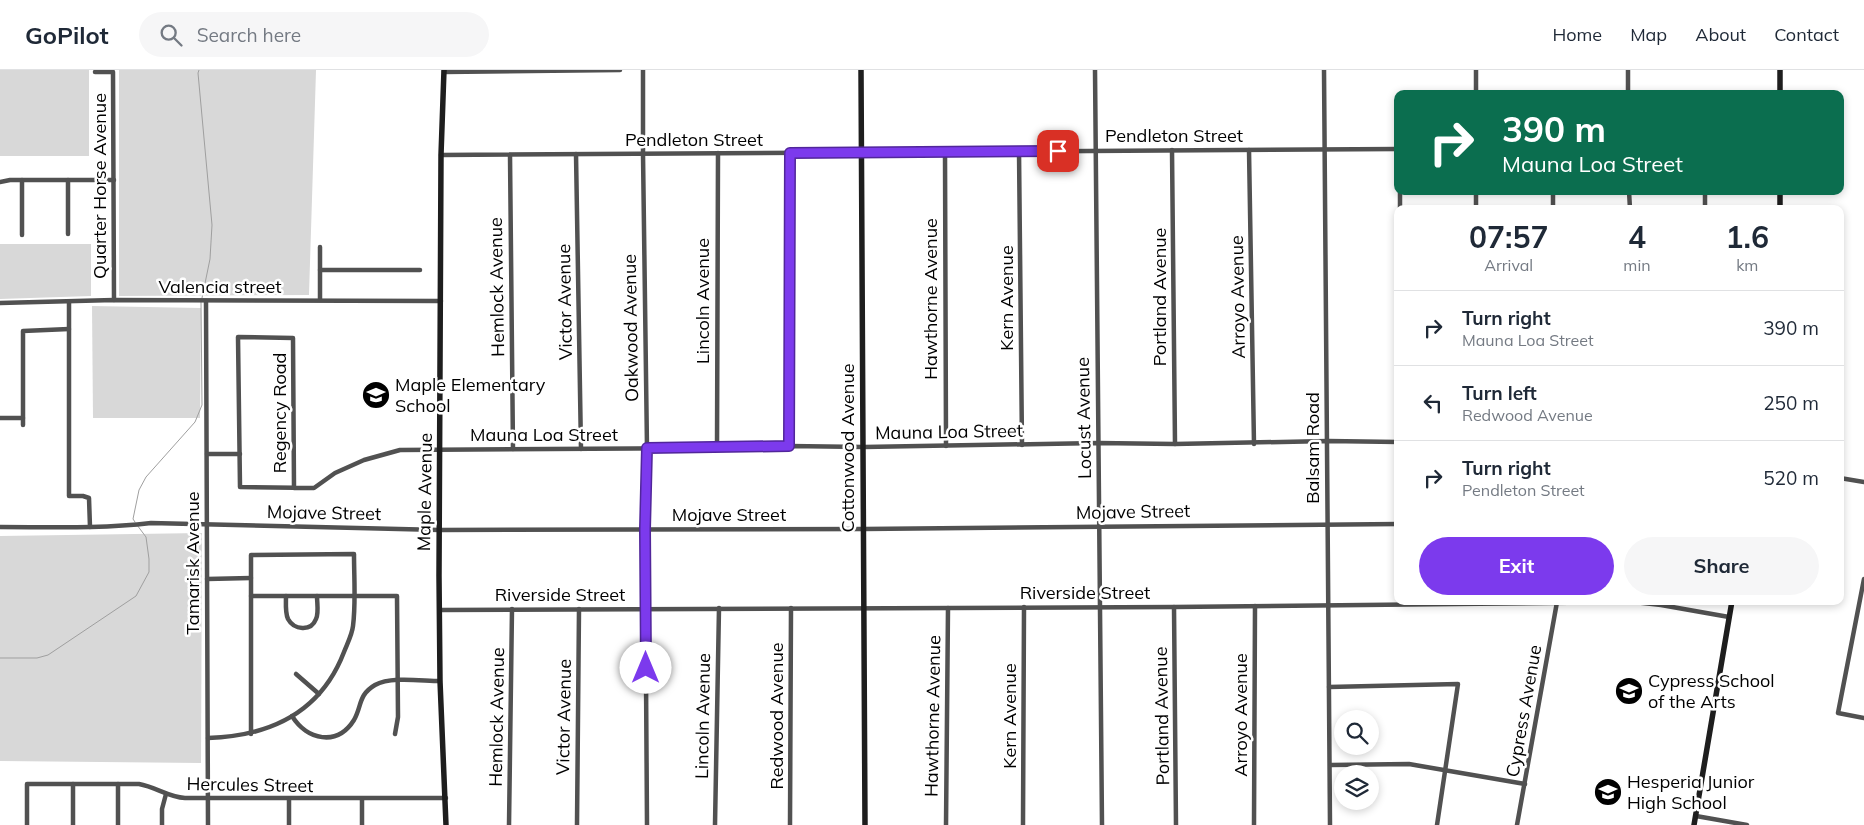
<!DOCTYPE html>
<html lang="en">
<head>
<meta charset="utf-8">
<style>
  body { margin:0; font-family:Mulish,sans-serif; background:#f6f6f7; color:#1f2937; height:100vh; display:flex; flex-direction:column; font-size:19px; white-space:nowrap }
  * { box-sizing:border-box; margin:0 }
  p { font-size:16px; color:#747a83 }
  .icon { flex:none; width:28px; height:28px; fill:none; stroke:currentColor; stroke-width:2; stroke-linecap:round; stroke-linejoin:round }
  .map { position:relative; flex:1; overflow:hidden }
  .side { position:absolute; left:1394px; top:135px; width:450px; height:400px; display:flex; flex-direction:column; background:#fff; border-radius:10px; box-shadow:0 2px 8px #0003 }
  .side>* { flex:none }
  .banner { position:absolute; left:1394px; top:20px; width:450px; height:105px; border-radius:10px; box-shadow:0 2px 8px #0003; background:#0b6e4f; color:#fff; overflow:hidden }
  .fabs { position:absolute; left:1334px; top:640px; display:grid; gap:10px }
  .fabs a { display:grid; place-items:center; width:45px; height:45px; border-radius:50%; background:#fff; box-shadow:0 2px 8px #0003; font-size:25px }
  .pin { position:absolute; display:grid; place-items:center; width:42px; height:42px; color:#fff; margin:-21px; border-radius:10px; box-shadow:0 2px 8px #0006 }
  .me { position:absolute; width:55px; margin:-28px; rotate:0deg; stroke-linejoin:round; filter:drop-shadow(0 0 4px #0008) }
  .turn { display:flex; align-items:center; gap:18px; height:105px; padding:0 25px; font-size:22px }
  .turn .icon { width:65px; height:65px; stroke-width:2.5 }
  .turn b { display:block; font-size:35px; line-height:42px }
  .eta { display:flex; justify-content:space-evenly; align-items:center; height:85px; text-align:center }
  .eta b { font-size:30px; font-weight:700; line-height:35px }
  .primary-button { display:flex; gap:10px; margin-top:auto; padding:10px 25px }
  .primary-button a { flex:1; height:58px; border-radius:30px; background:#7c3aed; color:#fff; font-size:20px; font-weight:700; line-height:58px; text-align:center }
  .primary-button a+a { background:#f6f6f7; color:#1f2937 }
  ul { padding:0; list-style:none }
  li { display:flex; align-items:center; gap:15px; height:75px; padding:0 25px; border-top:1px solid #e0e1e3 }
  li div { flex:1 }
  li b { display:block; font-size:19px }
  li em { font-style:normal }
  header { display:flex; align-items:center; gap:30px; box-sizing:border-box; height:70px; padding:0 25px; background:#fff; border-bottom:1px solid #e0e1e3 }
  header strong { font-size:24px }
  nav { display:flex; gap:28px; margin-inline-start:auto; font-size:18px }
  .search { width:350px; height:45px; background:#f6f6f7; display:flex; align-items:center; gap:12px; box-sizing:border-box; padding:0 18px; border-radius:28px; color:#747a83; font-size:19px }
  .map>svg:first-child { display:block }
</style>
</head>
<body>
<header>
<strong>GoPilot</strong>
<div class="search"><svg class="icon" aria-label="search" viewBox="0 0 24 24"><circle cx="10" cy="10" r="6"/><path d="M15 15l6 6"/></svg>Search here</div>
<nav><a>Home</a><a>Map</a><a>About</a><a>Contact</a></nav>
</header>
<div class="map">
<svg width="1864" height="755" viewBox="0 0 1864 755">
  <rect width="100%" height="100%" fill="#fff"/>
  <g fill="#d8d8d8">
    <rect x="0" y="0" width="89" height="86"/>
    <polygon points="119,0 316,0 309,225 119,226"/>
    <polygon points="0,174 91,174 91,226 0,229"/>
    <polygon points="92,236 201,238 200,348 93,348"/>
    <polygon points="202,463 201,693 0,691 0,466"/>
  </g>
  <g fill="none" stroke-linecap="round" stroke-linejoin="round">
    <g stroke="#9f9f9f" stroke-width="1">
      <polyline points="199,0 198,3 212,155 210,189 202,228"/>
      <polyline points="135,452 133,449 139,420 146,407 195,352 202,335 201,231"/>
      <polyline points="0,588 37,588 48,585 136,526 149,502 149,489 146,467 137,455"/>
    </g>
    <g stroke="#515151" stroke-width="4.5">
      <polyline points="643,0 643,84 647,378 645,459 647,755"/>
      <polyline points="1095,0 1102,755"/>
      <polyline points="1324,0 1330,755"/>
      <polyline points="1476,0 1476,24"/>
      <polyline points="1628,0 1628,24"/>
      <polyline points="95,2 113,2 114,230"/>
      <polyline points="444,2 620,0"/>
      <polyline points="1172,80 1175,374"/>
      <polyline points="1249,80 1254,374"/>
      <polyline points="1019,81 1022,375"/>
      <polyline points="945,82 946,376"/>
      <polyline points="576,84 581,379"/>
      <polyline points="441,85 1398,79"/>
      <polyline points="510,85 513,379"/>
      <polyline points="22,110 22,165"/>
      <polyline points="0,112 10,110 114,110"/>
      <polyline points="1400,121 1400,139"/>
      <polyline points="1476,121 1476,139"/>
      <polyline points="1553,121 1553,139"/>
      <polyline points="1629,121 1630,139"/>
      <polyline points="1705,121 1705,139"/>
      <polyline points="68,164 68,110"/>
      <polyline points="320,177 320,230"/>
      <polyline points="320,200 420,200"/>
      <polyline points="206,231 208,755"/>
      <polyline points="69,232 69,426 83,426 89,428 90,457"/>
      <polyline points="0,233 114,230 441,231"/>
      <polyline points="0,348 23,348"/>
      <polyline points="23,355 23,261 69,259"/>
      <polyline points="789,376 790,83"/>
      <polyline points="717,378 718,83"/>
      <polyline points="207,384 240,384"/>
      <polyline points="1840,408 1864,412"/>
      <polyline points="294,418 293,268 238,267 240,417 314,418 335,403 364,390 400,380 717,378 789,376 864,377 1098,373 1175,374 1328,371 1398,372"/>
      <path d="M0 457C50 457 101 459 151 453L440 460 864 459 1398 454"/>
      <polyline points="207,509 251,508"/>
      <polyline points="1864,509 1838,643 1864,648"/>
      <polyline points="251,526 397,526 398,647 395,664"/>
      <path d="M286 526C286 533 285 543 288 549 294 560 311 562 316 549 319 543 317 533 317 526"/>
      <polyline points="1174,537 1176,755"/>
      <polyline points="441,540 1174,537 1634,532 1661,535 1729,547"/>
      <polyline points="296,604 319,624"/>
      <polyline points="1329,617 1458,614 1437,755"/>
      <path d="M292 646C307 670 337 677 354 650 362 636 358 625 375 615 391 606 422 611 440 611"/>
      <path d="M208 668C270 666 321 642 344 582 347 574 352 565 353 556 356 533 354 508 354 484L251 485V664"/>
      <polyline points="1331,695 1409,694 1525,714"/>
      <polyline points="362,730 362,755"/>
      <polyline points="1696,746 1747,755"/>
      <path d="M27 755V714H139C156 717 168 727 185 728H446"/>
      <polyline points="73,755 73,714"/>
      <polyline points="118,755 118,714"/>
      <polyline points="162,755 162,739 166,724"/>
      <polyline points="289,755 289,729"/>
      <polyline points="509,755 512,539"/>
      <polyline points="577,755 579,539"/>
      <polyline points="715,755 719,538"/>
      <polyline points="790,755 791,538"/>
      <polyline points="946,755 948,538"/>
      <polyline points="1023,755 1024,537"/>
      <polyline points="1254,755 1255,536"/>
      <polyline points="1517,755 1557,532"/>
    </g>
    <g stroke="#1e1e1e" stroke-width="5.5">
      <polyline points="444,0 441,85 439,506 440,611 446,755"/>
      <polyline points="861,0 865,755"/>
      <polyline points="1780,0 1780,24"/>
      <polyline points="1780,121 1780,139"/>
      <polyline points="1694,755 1732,531"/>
    </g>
  </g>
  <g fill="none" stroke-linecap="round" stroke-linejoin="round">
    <defs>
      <polyline id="route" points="646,598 645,459 647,378 789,376 790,83 1058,81"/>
    </defs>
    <use href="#route" stroke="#51269a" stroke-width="12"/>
    <use href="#route" stroke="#7c3aed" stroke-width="9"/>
  </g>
  <defs>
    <symbol id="school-disc" viewBox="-11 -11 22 22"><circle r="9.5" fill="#000" stroke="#fff"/><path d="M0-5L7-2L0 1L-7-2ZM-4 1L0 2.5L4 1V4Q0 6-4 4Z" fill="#fff"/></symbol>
  </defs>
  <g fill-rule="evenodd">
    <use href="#school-disc" x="360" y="309" width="32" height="32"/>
    <use href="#school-disc" x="1613" y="605" width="32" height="32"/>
    <use href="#school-disc" x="1592" y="706" width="32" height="32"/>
  </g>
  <g text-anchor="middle" stroke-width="5" stroke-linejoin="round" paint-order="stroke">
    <g font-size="18" fill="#000" stroke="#fff">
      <text x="1174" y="72">Pendleton Street</text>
      <text x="694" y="76">Pendleton Street</text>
      <text transform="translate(100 116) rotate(-90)" y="6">Quarter Horse Avenue</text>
      <text x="220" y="223">Valencia street</text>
      <text transform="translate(497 217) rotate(-91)" y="6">Hemlock Avenue</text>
      <text transform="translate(1160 227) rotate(-90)" y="6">Portland Avenue</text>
      <text transform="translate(1238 227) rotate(-91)" y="6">Arroyo Avenue</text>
      <text transform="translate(1007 228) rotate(-90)" y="6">Kern Avenue</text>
      <text transform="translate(931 229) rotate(-90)" y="6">Hawthorne Avenue</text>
      <text transform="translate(703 231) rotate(-90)" y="6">Lincoln Avenue</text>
      <text transform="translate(565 232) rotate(-91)" y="6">Victor Avenue</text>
      <text transform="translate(631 258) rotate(-91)" y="6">Oakwood Avenue</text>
      <text transform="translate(280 343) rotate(-90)" y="6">Regency Road</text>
      <text transform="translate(1084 348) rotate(-91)" y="6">Locust Avenue</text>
      <text transform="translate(949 362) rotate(-1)" y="6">Mauna Loa Street</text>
      <text x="544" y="371">Mauna Loa Street</text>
      <text transform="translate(848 378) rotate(-90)" y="6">Cottonwood Avenue</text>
      <text transform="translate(1313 378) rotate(-90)" y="6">Balsam Road</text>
      <text transform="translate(425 422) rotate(-89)" y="6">Maple Avenue</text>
      <text transform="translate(1133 442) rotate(-1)" y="6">Mojave Street</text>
      <text transform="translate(324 443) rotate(1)" y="6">Mojave Street</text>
      <text x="729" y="451">Mojave Street</text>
      <text transform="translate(193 493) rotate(-90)" y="6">Tamarisk Avenue</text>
      <text x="1085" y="529">Riverside Street</text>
      <text x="560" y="531">Riverside Street</text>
      <text transform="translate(1524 641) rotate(-80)" y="6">Cypress Avenue</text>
      <text transform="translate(1241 645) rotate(-90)" y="6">Arroyo Avenue</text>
      <text transform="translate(703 646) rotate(-89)" y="6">Lincoln Avenue</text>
      <text transform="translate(777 646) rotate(-90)" y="6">Redwood Avenue</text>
      <text transform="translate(933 646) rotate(-89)" y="6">Hawthorne Avenue</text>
      <text transform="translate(1010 646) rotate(-90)" y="6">Kern Avenue</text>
      <text transform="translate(1162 646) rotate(-91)" y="6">Portland Avenue</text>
      <text transform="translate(497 647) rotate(-89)" y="6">Hemlock Avenue</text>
      <text transform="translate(564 647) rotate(-89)" y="6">Victor Avenue</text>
      <text transform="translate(250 715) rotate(1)" y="6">Hercules Street</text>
    </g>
    <g font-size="18" fill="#000" stroke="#fff" text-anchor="start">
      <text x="395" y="321">Maple Elementary<tspan x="395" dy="21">School</tspan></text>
      <text x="1648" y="617">Cypress School<tspan x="1648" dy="21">of the Arts</tspan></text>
      <text x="1627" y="718">Hesperia Junior<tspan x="1627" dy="21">High School</tspan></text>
    </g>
  </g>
</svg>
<div class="fabs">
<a><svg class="icon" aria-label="search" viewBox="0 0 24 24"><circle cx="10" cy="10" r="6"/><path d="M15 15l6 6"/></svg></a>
<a><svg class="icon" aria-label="layers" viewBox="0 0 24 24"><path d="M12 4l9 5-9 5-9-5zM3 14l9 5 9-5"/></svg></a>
</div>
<div class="pin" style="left:1058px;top:81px;background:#d93025"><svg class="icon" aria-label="arrive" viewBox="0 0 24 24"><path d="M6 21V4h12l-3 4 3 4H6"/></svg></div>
<svg class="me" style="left:646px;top:598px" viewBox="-20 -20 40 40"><circle r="19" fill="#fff"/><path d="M0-13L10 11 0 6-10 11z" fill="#7c3aed"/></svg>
<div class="banner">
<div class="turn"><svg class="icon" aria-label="right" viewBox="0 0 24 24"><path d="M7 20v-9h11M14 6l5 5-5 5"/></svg><div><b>390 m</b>Mauna Loa Street</div></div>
</div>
<section class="side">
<div class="eta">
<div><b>07:57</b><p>Arrival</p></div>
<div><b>4</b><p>min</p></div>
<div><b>1.6</b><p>km</p></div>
</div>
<ul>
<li><svg class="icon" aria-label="right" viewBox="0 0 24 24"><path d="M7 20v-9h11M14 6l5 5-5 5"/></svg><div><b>Turn right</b><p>Mauna Loa Street</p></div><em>390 m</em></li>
<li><svg class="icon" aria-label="left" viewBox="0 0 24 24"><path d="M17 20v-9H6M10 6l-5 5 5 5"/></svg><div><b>Turn left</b><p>Redwood Avenue</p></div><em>250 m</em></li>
<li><svg class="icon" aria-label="right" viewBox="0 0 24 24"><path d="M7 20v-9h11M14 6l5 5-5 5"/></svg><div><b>Turn right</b><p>Pendleton Street</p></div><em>520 m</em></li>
</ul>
<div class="primary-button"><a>Exit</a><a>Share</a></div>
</section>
</div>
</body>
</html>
